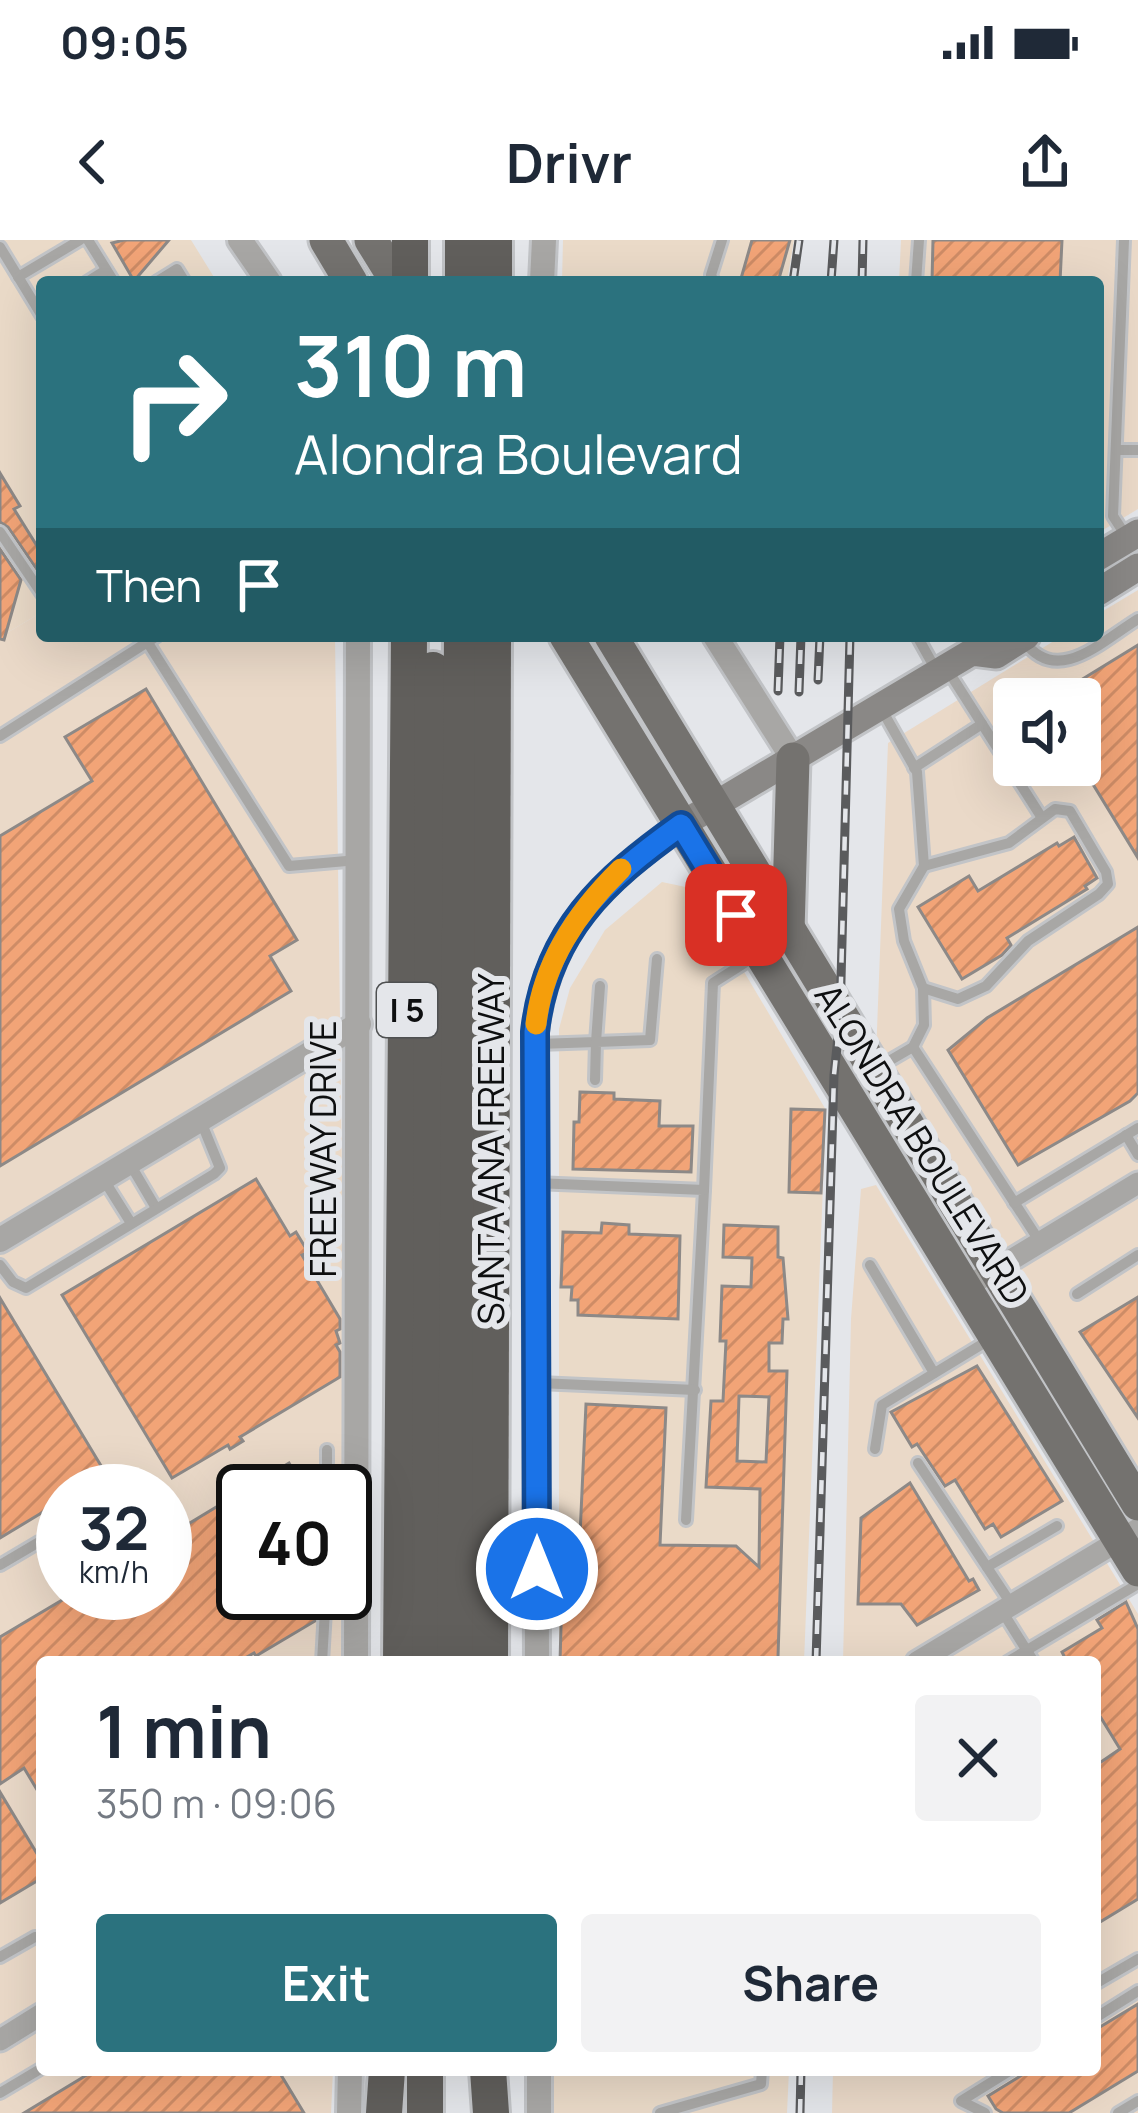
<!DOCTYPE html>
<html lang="en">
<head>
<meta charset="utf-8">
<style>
  body { margin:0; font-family:Manrope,sans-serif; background:#f2f2f3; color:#1f2937; height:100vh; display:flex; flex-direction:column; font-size:45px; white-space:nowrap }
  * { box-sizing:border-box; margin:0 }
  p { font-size:39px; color:#747a83 }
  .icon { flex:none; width:66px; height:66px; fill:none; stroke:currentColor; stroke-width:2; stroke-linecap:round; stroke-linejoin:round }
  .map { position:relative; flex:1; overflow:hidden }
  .side { position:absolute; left:36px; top:1416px; width:1065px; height:420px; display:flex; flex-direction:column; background:#fff; border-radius:12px; box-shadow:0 12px 48px #0002 }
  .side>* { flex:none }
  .banner { position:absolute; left:36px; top:36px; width:1068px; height:366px; border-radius:12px; box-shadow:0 12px 48px #0002; background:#2b727e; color:#fff; overflow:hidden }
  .buttons { position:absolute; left:993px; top:438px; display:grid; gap:24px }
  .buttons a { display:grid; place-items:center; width:108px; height:108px; border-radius:12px; background:#fff; box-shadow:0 12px 48px #0002; font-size:60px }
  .speed { position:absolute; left:36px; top:1224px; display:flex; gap:24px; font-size:60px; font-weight:700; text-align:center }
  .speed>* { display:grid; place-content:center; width:156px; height:156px; border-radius:50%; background:#fff; box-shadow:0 12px 48px #0002; line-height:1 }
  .speed small { font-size:30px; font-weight:400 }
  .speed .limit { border:6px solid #111; border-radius:18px; background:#fff; color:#111 }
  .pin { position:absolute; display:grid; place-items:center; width:102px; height:102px; color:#fff; margin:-51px; border-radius:24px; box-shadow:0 6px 18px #0006 }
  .me { position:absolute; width:132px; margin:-66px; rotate:0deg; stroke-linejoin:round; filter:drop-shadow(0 0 9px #0008) }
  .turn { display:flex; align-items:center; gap:42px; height:252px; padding:0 60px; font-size:54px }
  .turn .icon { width:156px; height:156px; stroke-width:2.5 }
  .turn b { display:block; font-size:84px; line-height:102px }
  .then { display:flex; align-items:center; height:114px; padding:0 60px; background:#0003; gap:24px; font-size:45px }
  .round { display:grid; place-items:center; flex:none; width:126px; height:126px; border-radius:12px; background:#f2f2f3 }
  .summary { display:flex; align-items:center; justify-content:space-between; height:204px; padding:0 60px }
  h1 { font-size:72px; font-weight:700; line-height:90px }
  .primary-button { display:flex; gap:24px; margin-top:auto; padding:24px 60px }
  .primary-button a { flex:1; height:138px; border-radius:12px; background:#2b727e; color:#fff; font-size:48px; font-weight:700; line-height:138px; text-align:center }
  .primary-button a+a { background:#f2f2f3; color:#1f2937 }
  .status { display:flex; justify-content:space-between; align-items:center; height:84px; padding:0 60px; background:#fff; direction:ltr }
  .status svg { height:33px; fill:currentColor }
  header { display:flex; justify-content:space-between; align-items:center; height:156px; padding:0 60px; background:#fff; font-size:54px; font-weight:700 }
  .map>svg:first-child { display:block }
</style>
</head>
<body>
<div class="status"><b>09:05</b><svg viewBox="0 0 49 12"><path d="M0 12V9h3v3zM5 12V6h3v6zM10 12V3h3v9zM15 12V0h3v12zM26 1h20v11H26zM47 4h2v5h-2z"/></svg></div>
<header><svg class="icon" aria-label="back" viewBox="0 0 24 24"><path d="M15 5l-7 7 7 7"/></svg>Drivr<svg class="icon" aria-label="share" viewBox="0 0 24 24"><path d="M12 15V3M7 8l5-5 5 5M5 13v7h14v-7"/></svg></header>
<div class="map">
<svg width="1138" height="1873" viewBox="0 0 1138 1873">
  <defs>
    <pattern id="building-hatch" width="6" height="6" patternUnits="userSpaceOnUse" patternTransform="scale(3)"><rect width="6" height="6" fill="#f2a477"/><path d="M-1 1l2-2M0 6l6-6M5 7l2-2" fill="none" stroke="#ce8c66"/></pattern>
  </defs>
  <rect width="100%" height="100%" fill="#e4e6ea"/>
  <g fill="#eadac8">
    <polygon points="0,0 191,0 217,42 42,42 42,372 0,397"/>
    <polygon points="563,0 794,0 787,42 562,42"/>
    <polygon points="662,642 695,649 826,870 804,1422 559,1422 559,789 570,748 605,690"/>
    <polygon points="553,1830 789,1830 787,1873 553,1873"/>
  </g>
  <g fill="#ead9c8" fill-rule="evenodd">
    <polygon points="901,0 1138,0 1138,269 1098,293 1098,42 899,42"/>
    <path d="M1138 350V1239L876 816 888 503 1062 396H1098V374ZM1014 459H1080V525H1014Z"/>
    <path d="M42 372V396H335L344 1086 343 1251H243V1353H342L341 1422H42V1830H333L331 1873H0V397ZM63 1251H165V1353H63Z"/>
    <polygon points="876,945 1138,1374 1138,1873 832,1873 833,1830 1095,1830 1095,1422 843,1422 851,1079 861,949"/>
  </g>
  <g fill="url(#building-hatch)" stroke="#8d8987" stroke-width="3" fill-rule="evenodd">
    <polygon points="124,0 169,0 134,41 112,3"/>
    <polygon points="752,0 790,0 778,42 740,42"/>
    <polygon points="933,0 1062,0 1060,42 932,42"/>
    <polygon points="0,233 20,266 14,269 42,314 42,337 8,287 0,282"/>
    <polygon points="0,309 21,340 4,400 0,399"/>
    <polygon points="1138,405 1138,618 1080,523 1080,459 1050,459"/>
    <polygon points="146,449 297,700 270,716 291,751 0,926 0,596 92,541 65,497"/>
    <polygon points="1074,597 1097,638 1085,646 1087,649 1007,698 1011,705 1002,715 962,739 918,667 969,636 978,651 1057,603 1059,606"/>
    <polygon points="1138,687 1138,853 1130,861 1018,925 948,810 987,778"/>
    <polygon points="580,852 614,853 614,859 660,861 659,886 693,886 691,932 573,929 574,882 579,882"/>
    <polygon points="791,869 825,870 821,953 789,952"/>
    <polygon points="256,939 290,996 296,992 308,1012 302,1015 340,1079 340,1089 336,1091 340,1103 336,1105 340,1112 340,1137 240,1197 243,1201 230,1209 228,1205 172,1238 62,1055"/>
    <polygon points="602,983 629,985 629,994 680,996 678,1079 578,1075 578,1060 571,1060 572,1047 561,1047 563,992 601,993"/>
    <path d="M724 985 778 987V1017L783 1018 788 1079H783L782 1103H769V1131H787L778 1417 775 1422H560L563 1316 579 1317 586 1164 666 1168 660 1305 736 1306 759 1327 760 1249 706 1247 711 1161H723L726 1101H720L722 1046 751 1047 752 1018 723 1017ZM739 1156 769 1157 766 1222 737 1221Z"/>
    <polygon points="1138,1057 1138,1178 1080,1092"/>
    <polygon points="0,1058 106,1234 79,1251 63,1251 63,1260 0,1298"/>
    <polygon points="977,1126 1062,1261 1001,1297 993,1284 985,1289 955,1240 945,1246 917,1204 912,1207 891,1172"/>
    <polygon points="289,1223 306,1251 243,1251 243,1353 305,1353 315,1370 315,1381 256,1416 254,1413 238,1422 42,1422 42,1558 24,1528 0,1544 0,1397 74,1353 165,1353 165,1298"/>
    <polygon points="910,1243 969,1341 973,1339 979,1350 917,1385 901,1364 858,1364 861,1278"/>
    <polygon points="1126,1362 1138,1389 1138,1659 1095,1685 1095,1526 1120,1509 1095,1468 1095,1422 1067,1422 1062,1412 1102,1388 1097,1380"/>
    <polygon points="0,1552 42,1622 42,1638 0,1663"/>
    <polygon points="1138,1764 1138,1831 1069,1873 1003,1873 996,1869 988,1856 1030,1830 1095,1830 1095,1790"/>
    <polygon points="95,1830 278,1830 304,1873 24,1873"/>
  </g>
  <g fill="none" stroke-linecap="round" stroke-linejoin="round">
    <defs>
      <g id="service">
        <polyline points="88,0 114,42"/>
        <polyline points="1124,0 1113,276 1126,296"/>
        <polyline points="0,7 42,76"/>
        <polyline points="18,37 80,0"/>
        <polyline points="87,42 106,30"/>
        <polyline points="156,42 177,29 185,42"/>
        <polyline points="714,42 711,35 722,0"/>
        <polyline points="916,42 919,0"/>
        <polyline points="1116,210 1138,210"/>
        <polyline points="0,292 42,354"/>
        <polyline points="917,396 936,430"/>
        <path d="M1024 401C1057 447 1102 401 1138 379"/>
        <polyline points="148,403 289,626 358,620"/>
        <polyline points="947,429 1042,578"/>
        <polyline points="0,496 157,396"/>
        <polyline points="914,528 982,484"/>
        <polyline points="923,748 958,759 986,746 1028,701 1099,654 1108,644 1106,632 1070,571 1055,569 1009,603 924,626"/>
        <polyline points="538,804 596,802 600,746"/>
        <polyline points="913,807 1040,1002"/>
        <polyline points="877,828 913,807 924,785 923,748 904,701 899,669 924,626 917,532 882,470"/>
        <polyline points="595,840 596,802 650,800 657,719"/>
        <polyline points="1126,895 1138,915"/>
        <polyline points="130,924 156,968"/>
        <polyline points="104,940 131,983"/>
        <polyline points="535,943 704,950 686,1280"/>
        <polyline points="704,950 713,743 757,715"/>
        <polyline points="1014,963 1138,888"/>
        <polyline points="0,1025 13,1042 26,1048 214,934 220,928 200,879"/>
        <polyline points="870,1025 934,1133"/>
        <polyline points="1077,1054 1138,1015"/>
        <polyline points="539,1143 695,1150"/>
        <polyline points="875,1209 882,1165 989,1100"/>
        <polyline points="918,1223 1012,1365"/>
        <polyline points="327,1251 327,1210"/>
        <polyline points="0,1325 39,1302"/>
        <polyline points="987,1327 1057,1286"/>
        <polyline points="1002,1371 1034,1422"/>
        <polyline points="322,1422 326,1353"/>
        <polyline points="1007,1422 1138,1344"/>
        <polyline points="0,1717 35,1697 42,1698"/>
        <polyline points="1095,1744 1138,1719"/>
        <polyline points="1095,1778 1138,1751"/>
        <polyline points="0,1853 42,1828"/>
        <polyline points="660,1873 761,1844 762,1830"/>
        <polyline points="985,1873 961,1861 1011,1830"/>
        <polyline points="1118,1873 1138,1861"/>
      </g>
      <g id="minor">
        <polyline points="965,1048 1138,943"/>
        <polyline points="917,1422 1138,1289"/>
        <polyline points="0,1800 42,1774"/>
      </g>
      <g id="tertiary">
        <polyline points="240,0 269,42"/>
        <polyline points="542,42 544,0"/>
        <polyline points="715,396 793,519"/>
        <polyline points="0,1000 359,784"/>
        <polyline points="356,1422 358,396"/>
        <path d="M537 1422 535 792C547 692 603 640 681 585"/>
        <polyline points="539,1830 539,1873"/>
        <polyline points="349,1873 350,1830"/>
      </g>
      <g id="secondary">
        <polyline points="1098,317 1138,293"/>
        <polyline points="1098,352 1138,327"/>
        <polyline points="681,585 972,412 996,415 1026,396"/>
      </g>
      <g id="primary">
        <polyline points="326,0 351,42"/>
        <polyline points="371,0 397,42"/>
        <polyline points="566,396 1138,1330"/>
        <polyline points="611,396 1138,1264"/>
        <polyline points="788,691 793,519"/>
      </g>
      <g id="motorway">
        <polyline points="410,42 410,0"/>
        <polyline points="463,42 463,0"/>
        <polyline points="494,42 494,0"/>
        <polyline points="401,1422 409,396"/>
        <polyline points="430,1422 433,430"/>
        <polyline points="455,1422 462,396"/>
        <polyline points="490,1422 493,396"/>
        <polyline points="488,1830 491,1873"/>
        <polyline points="384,1873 387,1830"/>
        <polyline points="425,1873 425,1830"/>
      </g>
    </defs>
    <use href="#service" stroke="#c2c4c7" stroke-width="16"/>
    <use href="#minor" stroke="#c2c4c7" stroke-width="27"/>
    <use href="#tertiary" stroke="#c2c4c7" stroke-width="30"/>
    <use href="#secondary" stroke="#c2c4c7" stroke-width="33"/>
    <use href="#primary" stroke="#c2c4c7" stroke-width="39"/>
    <use href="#motorway" stroke="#c2c4c7" stroke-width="42"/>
    <use href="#service" stroke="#a8a7a5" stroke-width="10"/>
    <use href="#minor" stroke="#a8a7a5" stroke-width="21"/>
    <use href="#tertiary" stroke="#a8a7a5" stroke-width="24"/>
    <use href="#secondary" stroke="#8a8886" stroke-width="27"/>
    <use href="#primary" stroke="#74726f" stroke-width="33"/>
    <use href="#motorway" stroke="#615f5c" stroke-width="36"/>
    <defs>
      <g id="rail">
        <polyline points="793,42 799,0"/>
        <polyline points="831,42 834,0"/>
        <polyline points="862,42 863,0"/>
        <polyline points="818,440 820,396"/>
        <polyline points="778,451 780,396"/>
        <polyline points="799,452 801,396"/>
        <polyline points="816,1422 834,835 840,778 850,396"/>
        <polyline points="800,1873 801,1830"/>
      </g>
    </defs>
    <use href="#rail" stroke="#5a5b5d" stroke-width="9"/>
    <use href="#rail" stroke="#e4e6ea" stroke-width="4.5" stroke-dasharray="14" stroke-linecap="butt"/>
  </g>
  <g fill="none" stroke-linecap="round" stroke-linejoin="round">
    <defs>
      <path id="route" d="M537 1329 535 792C546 692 604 640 681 585L736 675"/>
    </defs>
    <use href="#route" stroke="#114b97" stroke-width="30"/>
    <use href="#route" stroke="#1a73e8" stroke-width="21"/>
    <path stroke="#f59e0b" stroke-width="21" d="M536 784C543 722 577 672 621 629"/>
  </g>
  <g text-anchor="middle" stroke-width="12" stroke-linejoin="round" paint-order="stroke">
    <rect fill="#e4e6ea" stroke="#4e5051" stroke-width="3" x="377" y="743" width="60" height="54" rx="9"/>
    <g font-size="33" font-weight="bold" fill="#0e0f10">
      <text x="407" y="782">I 5</text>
    </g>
    <g font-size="36" fill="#0e0f10" stroke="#e4e6ea">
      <text transform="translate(922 904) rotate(58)" y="13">ALONDRA BOULEVARD</text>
      <text transform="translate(323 909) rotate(-90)" y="13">FREEWAY DRIVE</text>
      <text transform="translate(491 909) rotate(-90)" y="13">SANTA ANA FREEWAY</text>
    </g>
  </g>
</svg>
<div class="buttons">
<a><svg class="icon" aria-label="sound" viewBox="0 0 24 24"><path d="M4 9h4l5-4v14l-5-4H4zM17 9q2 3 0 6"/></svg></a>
</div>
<div class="speed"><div>32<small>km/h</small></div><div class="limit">40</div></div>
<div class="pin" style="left:736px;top:675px;background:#d93025"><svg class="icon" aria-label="arrive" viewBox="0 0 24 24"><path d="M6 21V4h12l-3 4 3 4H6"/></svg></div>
<svg class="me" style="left:537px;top:1329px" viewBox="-20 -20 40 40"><circle r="17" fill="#1a73e8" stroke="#fff" stroke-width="3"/><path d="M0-11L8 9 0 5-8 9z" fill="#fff"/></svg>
<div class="banner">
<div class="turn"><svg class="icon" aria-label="right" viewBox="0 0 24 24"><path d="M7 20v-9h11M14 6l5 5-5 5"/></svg><div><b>310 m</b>Alondra Boulevard</div></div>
<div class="then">Then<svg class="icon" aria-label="arrive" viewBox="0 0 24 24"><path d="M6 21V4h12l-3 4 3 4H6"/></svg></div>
</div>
<section class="side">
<div class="summary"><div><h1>1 min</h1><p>350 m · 09:06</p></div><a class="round"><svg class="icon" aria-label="close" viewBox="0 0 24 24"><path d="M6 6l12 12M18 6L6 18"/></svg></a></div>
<div class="primary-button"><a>Exit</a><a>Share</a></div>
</section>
</div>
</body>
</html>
